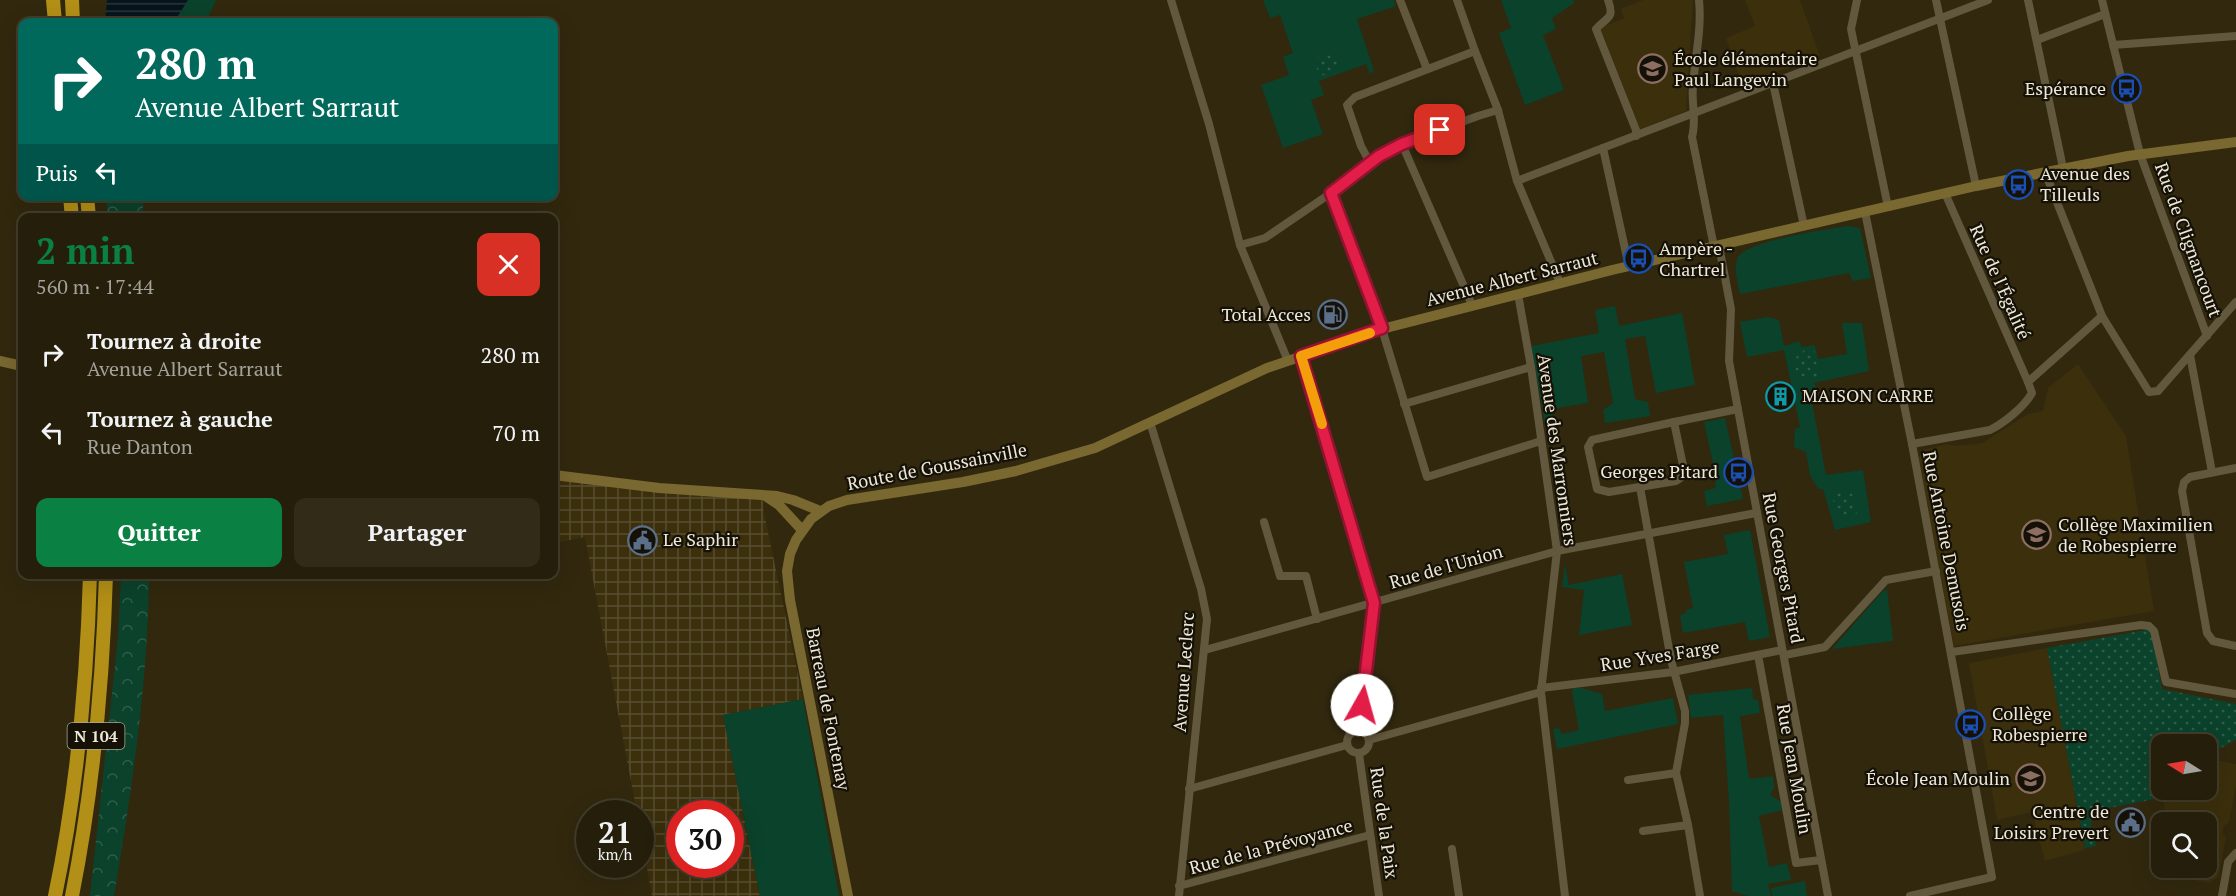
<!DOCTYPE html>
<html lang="fr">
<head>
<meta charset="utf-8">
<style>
  body { margin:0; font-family:"PT Serif",serif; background:#312b18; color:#f1f3f6; height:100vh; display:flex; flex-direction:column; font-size:22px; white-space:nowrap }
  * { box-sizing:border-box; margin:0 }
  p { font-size:20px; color:#a3a29c }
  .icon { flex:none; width:33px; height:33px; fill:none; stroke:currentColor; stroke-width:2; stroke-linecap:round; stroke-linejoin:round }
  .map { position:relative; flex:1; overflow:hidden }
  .sheet { position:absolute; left:18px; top:213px; width:540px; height:366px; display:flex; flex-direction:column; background:#251e0a; border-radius:12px; box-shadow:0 6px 24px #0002,0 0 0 2px #423c2b }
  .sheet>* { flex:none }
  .top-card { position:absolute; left:18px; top:18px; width:540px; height:183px; border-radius:12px; box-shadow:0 6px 24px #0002,0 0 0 2px #423c2b; background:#00695c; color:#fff; overflow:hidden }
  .needle { width:39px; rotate:281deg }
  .fabs { position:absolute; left:2151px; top:734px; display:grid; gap:12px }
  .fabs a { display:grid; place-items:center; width:66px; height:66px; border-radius:12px; background:#251e0a; box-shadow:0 6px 24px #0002,0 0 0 2px #423c2b; font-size:30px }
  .speed { position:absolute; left:576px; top:800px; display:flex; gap:12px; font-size:30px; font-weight:700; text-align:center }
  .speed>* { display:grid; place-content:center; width:78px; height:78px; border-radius:50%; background:#251e0a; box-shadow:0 6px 24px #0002,0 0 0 2px #423c2b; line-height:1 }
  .speed small { font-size:15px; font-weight:400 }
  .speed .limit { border:9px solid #d22; background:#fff; color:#111 }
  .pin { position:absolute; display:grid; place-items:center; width:51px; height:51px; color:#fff; margin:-26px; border-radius:12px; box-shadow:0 3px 9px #0006 }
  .me { position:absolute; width:66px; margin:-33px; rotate:7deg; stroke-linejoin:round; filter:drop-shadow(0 0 4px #0008) }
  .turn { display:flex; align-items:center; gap:21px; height:126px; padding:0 18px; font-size:27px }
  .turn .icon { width:78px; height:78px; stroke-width:2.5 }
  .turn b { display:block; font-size:42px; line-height:51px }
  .then { display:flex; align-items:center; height:57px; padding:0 18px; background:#0003; gap:12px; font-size:22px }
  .round { display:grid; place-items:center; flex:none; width:63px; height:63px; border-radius:12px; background:#312b18 }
  .overview { display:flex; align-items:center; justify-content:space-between; height:102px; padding:0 18px }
  h1 { font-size:36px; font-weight:700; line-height:45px; color:#0b8043 }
  .action { display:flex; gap:12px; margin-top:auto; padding:12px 18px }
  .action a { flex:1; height:69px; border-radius:12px; background:#0b8043; color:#fff; font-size:24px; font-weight:700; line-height:69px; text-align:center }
  .action a+a { background:#312b18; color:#f1f3f6 }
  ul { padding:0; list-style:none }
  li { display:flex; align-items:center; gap:18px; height:78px; padding:0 18px }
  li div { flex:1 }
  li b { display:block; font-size:22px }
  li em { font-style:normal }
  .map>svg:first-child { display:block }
</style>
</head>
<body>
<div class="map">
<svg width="2236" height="896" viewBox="0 0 2236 896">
  <defs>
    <pattern id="industrial-grid" width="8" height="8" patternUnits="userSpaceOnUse" patternTransform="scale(1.5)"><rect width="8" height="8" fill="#3b2f0c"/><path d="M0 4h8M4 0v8" fill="none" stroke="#584d2f"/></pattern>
    <pattern id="forest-crowns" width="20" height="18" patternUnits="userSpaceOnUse" patternTransform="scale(1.5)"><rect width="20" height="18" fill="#0b422b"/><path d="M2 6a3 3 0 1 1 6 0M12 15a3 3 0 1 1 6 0" fill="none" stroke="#2f5d49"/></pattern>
    <pattern id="park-dots" width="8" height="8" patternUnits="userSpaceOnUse" patternTransform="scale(1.5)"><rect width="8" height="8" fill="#0b422b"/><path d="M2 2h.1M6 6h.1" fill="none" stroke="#2f5d49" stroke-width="1.8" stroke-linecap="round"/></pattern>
    <pattern id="water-rules" width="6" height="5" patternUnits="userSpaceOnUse" patternTransform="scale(1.5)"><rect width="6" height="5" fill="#06141b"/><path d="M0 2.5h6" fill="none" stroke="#2b363c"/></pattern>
  </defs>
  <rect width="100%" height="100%" fill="#31280e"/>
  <g fill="#3b2f0c">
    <polygon points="1643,0 1693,0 1686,111 1640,129 1600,28 1624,18 1621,9"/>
    <polygon points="1745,0 1800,0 1820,56 1742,85 1726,38 1755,26"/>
    <polygon points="2078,364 2126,436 2154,611 1954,646 1918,458 1923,450 1947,444 1955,446 1982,443 2028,414 2043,411 2048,388"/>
    <polygon points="2047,648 2085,850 2045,861 2032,812 1997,820 1969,663"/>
    <polygon points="2207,758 2236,764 2236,786 2229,822 2223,827 2223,835 2226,837 2219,876 2210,883 2184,878 2178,880 2175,867 2206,867 2206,822 2167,822 2163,797 2184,793 2184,789 2206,789"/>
  </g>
  <path fill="url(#industrial-grid)" fill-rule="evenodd" d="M554 475 764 496 763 508 803 699 723 715 760 896H652L641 834 640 813H637L585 537 555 543ZM680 813H730V864H680Z"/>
  <g fill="#0b422b">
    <polygon points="188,0 216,0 206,22 174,22"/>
    <polygon points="1263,0 1394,0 1396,6 1357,19 1374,71 1370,74 1366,64 1319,81 1324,95 1311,100 1323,134 1283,148 1261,85 1289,75 1283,57 1293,53 1280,15 1270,18"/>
    <polygon points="1501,0 1573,0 1574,3 1552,18 1556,29 1543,35 1564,90 1525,105 1499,33 1511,28"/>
    <path d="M1848 226 1860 228 1871 278 1853 281 1849 273 1740 294C1738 284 1733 267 1738 257 1747 241 1828 229 1848 226Z"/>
    <polygon points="1615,306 1619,326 1682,313 1695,385 1656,393 1645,336 1625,339 1635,399 1648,402 1650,416 1605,423 1603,410 1613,403 1604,352 1581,356 1588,403 1552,409 1554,424 1545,425 1531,346 1599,333 1595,310"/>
    <polygon points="1768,317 1779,320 1784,346 1800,341 1801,347 1815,345 1818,359 1847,354 1842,323 1862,323 1869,371 1814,383 1818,389 1810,392 1826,475 1863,470 1871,522 1835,530 1823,489 1818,489 1810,475 1806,452 1794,447 1795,429 1800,427 1784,350 1747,357 1740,322"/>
    <polygon points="1725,418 1743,499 1707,506 1704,491 1715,488 1716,477 1704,422"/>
    <polygon points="1750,530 1770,637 1749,641 1745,622 1683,633 1680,615 1686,613 1686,610 1693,608 1684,562 1728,554 1724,535"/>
    <polygon points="1565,564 1569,585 1622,574 1632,625 1579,635 1584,590 1562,587"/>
    <polygon points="1887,589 1893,641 1832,649 1882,592"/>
    <polygon points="1574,688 1582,688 1602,694 1605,711 1673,698 1678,724 1557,749 1553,729 1559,728 1562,734 1579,730 1572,692"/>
    <polygon points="1752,688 1753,699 1758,700 1760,713 1740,716 1749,779 1773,776 1774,788 1770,795 1781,802 1782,810 1759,816 1769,867 1787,863 1791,880 1768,884 1771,896 1748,896 1732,891 1729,802 1723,715 1691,718 1688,695"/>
    <polygon points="803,699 839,896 760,896 723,715"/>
    <polygon points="1805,881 1807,896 1772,896 1771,888"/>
  </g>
  <g fill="url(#forest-crowns)">
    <polygon points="106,197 144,197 142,217 108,217"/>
    <path d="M121 575H149C148 683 132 789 114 896H90L118 638Z"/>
  </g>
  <g fill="url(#park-dots)">
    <circle cx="1328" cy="64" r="12"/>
    <polygon points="1809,346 1816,353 1818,377 1797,380 1794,359"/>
    <polygon points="1852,490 1857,516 1842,519 1835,508 1832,494"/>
    <polygon points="2151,629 2162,689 2236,704 2236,740 2221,748 2210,745 2207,748 2206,744 2162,744 2162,789 2184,789 2184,793 2089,812 2096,846 2085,848 2047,648"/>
  </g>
  <polygon fill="url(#water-rules)" points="107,0 188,0 174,22 105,22"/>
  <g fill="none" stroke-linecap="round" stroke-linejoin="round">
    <g stroke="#62583d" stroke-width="8">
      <polyline points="1171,0 1209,124 1240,245 1288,361"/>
      <polyline points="1400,0 1427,69"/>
      <polyline points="1457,0 1475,51"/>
      <path d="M1608 0C1615 20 1607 16 1596 29L1636 130V136"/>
      <path d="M1699 0C1702 29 1695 57 1693 86 1691 104 1697 119 1692 137L1714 247"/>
      <polyline points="1857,0 1851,29 1888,207"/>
      <polyline points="1936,0 1976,186"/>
      <polyline points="2028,0 2063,168"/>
      <polyline points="2102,0 2140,154 2207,336"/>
      <polyline points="2037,40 2105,14"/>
      <polyline points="2113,45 2236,36"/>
      <polyline points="1773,83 1804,226"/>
      <polyline points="1402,144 1472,305"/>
      <polyline points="1603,148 1629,267"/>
      <polyline points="1370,163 1361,146 1347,105 1355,97 1475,51 1498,110 1517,181 1560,283"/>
      <polyline points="2045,172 2102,316 2149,392 2158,391 2236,302"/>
      <polyline points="1517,181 1988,0"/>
      <polyline points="1331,193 1382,329 1427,477 1541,441"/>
      <polyline points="1945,193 2028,382"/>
      <polyline points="1865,212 1912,444 1992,877 1910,896"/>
      <polyline points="1240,245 1265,238 1331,193 1379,156 1402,144 1478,116 1498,110"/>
      <polyline points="1719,246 1731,309 1729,361 1828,896"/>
      <polyline points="1518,294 1531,367 1557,551 1541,692 1565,896"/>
      <polyline points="2190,355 2212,472"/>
      <polyline points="1301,356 1374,603 1360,725 1357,731"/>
      <polyline points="1404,404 1531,367"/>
      <polyline points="1150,422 1201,589 1207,619 1179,896"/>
      <polygon points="1674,422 1685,475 1676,481 1609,492 1597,489 1588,447 1592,440"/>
      <polyline points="1674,422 1738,409"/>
      <path d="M1912 444 1990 430C2004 423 2024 407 2032 393L2028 382 2102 316"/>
      <polyline points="2236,468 2190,477 2184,482 2182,491 2207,633 2213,641 2236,646"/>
      <polyline points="1640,487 1671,660 1685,711 1685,723 1676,773 1688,825 1700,896"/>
      <polyline points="1264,522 1280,576 1306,576 1317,619"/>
      <polyline points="1205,650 1557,551 1756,513"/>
      <polyline points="1952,652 2141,625 2149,626 2154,631 2166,682 2236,694"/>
      <polyline points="1758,655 1796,863 1821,860"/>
      <polyline points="1785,655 1825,647 1886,580 1936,571"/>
      <polyline points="1541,688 1673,672 1782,650"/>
      <circle cx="1358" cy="742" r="11"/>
      <polyline points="1369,740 1541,692"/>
      <polyline points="1359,754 1379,896"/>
      <polyline points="1628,780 1676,773"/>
      <polyline points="1189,789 1347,745"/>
      <polyline points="1643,831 1688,825"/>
      <polyline points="1452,849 1459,896"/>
      <polyline points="1179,886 1370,835"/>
      <polyline points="2222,896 2228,862 2236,853"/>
    </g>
    <g stroke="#7a6831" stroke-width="10">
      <polyline points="0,361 22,366"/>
      <polyline points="554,475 659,488 777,496 793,500 820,511"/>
      <polyline points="767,497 779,505 802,530"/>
      <polyline points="848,896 790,600 787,571 790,554 796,540 811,519 829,506 847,500 963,482 1016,471 1095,448 1267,368 1382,329 1612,270 1976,186 2128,156 2236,142"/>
    </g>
    <g stroke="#b28f16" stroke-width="14">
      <polyline points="53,0 55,22"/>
      <polyline points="72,0 73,22"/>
      <polyline points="70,196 72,218"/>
      <polyline points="87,196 89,218"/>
      <path d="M55 896C77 790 87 682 90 574"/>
      <path d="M72 896C93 790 103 683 106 574"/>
    </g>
  </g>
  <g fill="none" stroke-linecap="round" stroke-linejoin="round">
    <defs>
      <polyline id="route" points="1362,705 1374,603 1301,356 1382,328 1331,193 1379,156 1402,144 1440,130"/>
    </defs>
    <use href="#route" stroke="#92132f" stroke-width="15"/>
    <use href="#route" stroke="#e11d48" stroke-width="10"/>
    <polyline stroke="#f59e0b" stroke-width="10" points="1322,424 1301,356 1370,333"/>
  </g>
  <defs>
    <symbol id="school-ring" viewBox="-11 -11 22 22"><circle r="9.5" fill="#151106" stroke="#8d6e63" stroke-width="1.5"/><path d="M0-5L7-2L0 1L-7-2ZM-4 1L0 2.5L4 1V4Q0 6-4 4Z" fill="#8d6e63"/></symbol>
    <symbol id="bus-ring" viewBox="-11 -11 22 22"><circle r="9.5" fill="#151106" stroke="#1a4fb4" stroke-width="1.5"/><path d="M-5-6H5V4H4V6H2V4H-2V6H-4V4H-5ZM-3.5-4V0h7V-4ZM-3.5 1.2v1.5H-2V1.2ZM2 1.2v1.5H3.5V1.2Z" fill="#1a4fb4"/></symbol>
    <symbol id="fuel-ring" viewBox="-11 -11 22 22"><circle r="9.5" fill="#151106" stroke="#5c6f8a" stroke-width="1.5"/><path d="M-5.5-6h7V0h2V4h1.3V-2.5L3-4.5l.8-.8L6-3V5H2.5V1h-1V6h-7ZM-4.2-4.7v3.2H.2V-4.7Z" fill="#5c6f8a"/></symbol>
    <symbol id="building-ring" viewBox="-11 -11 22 22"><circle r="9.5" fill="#151106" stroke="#0f9aa8" stroke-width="1.5"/><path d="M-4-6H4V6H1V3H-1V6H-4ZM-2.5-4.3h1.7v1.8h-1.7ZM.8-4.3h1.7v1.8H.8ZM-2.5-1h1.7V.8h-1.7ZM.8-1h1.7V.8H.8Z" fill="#0f9aa8"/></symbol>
    <symbol id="civic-ring" viewBox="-11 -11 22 22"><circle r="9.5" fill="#151106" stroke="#5c6f8a" stroke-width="1.5"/><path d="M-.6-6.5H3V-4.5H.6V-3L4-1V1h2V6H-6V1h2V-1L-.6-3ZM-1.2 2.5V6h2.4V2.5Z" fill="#5c6f8a"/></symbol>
  </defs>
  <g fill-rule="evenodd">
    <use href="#school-ring" x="1636" y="52" width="33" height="33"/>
    <use href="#bus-ring" x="2110" y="72" width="33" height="33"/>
    <use href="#bus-ring" x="2002" y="168" width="33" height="33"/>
    <use href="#bus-ring" x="1622" y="242" width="33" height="33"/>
    <use href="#fuel-ring" x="1316" y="298" width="33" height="33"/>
    <use href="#building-ring" x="1764" y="380" width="33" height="33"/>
    <use href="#bus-ring" x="1722" y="456" width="33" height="33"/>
    <use href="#school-ring" x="2020" y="518" width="33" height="33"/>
    <use href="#civic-ring" x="626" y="524" width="33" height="33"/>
    <use href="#bus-ring" x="1954" y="708" width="33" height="33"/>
    <use href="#school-ring" x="2014" y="762" width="33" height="33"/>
    <use href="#civic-ring" x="2114" y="806" width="33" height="33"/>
  </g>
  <g text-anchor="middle" stroke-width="4.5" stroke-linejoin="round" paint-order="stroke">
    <rect fill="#151106" stroke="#ada89a" stroke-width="1.5" x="67.5" y="723" width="57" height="26" rx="4.5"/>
    <g font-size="16" font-weight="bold" fill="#eee8d9">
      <text x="96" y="742">N 104</text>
    </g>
    <g font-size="18" fill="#eee8d9" stroke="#151106" text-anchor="start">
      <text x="1674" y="65">École élémentaire<tspan x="1674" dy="21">Paul Langevin</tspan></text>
      <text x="2106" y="95" text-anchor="end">Espérance</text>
      <text x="2040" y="180">Avenue des<tspan x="2040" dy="21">Tilleuls</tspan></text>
      <text x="1659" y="255">Ampère -<tspan x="1659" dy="21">Chartrel</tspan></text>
      <text x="1311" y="321" text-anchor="end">Total Acces</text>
      <text x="1802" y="402">MAISON CARRE</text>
      <text x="1718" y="478" text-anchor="end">Georges Pitard</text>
      <text x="2058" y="531">Collège Maximilien<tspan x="2058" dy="21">de Robespierre</tspan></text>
      <text x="663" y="546">Le Saphir</text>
      <text x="1992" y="720">Collège<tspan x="1992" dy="21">Robespierre</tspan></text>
      <text x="2010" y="785" text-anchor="end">École Jean Moulin</text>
      <text x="2109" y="818" text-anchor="end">Centre de<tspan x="2109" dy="21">Loisirs Prevert</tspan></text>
    </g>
    <g font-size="18" fill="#eee8d9" stroke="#151106">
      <text transform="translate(2188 240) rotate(70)" y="6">Rue de Clignancourt</text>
      <text transform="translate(1512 279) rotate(-14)" y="6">Avenue Albert Sarraut</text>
      <text transform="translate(2000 282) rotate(66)" y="6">Rue de l'Égalité</text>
      <text transform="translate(1557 450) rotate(82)" y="6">Avenue des Marronniers</text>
      <text transform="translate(937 467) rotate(-11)" y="6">Route de Goussainville</text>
      <text transform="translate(1946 541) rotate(79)" y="6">Rue Antoine Demusois</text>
      <text transform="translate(1446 567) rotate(-16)" y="6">Rue de l'Union</text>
      <text transform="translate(1783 568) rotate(79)" y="6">Rue Georges Pitard</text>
      <text transform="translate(1660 656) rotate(-9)" y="6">Rue Yves Farge</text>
      <text transform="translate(1184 672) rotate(-86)" y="6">Avenue Leclerc</text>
      <text transform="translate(828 709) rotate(79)" y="6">Barreau de Fontenay</text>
      <text transform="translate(1794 769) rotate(80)" y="6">Rue Jean Moulin</text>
      <text transform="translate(1384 823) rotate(82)" y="6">Rue de la Paix</text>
      <text transform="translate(1271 847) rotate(-15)" y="6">Rue de la Prévoyance</text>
    </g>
  </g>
</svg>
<div class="fabs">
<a><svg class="needle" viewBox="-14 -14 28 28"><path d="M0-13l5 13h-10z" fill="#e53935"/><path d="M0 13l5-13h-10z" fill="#a3a29c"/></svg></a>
<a><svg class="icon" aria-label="search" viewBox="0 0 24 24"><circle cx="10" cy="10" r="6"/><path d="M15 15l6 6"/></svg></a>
</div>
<div class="speed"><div>21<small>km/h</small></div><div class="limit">30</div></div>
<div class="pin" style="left:1440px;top:130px;background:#d93025"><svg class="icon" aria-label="arrive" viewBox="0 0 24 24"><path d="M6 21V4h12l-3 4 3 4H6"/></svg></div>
<svg class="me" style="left:1362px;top:705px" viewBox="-20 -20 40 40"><circle r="19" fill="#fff"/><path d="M0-13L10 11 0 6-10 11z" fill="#e11d48"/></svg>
<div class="top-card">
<div class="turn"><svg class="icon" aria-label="right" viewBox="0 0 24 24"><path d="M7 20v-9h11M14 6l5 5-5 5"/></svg><div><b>280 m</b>Avenue Albert Sarraut</div></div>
<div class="then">Puis<svg class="icon" aria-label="left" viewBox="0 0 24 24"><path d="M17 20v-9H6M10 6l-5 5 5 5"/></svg></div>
</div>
<section class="sheet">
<div class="overview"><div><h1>2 min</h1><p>560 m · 17:44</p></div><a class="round" style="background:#d93025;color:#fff"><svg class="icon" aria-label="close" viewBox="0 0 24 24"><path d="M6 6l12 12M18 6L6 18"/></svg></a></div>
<ul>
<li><svg class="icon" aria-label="right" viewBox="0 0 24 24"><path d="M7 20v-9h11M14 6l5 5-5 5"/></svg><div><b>Tournez à droite</b><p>Avenue Albert Sarraut</p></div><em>280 m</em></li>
<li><svg class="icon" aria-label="left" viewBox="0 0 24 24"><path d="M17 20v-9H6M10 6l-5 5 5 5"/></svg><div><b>Tournez à gauche</b><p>Rue Danton</p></div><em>70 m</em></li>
</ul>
<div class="action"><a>Quitter</a><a>Partager</a></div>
</section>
</div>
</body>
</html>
